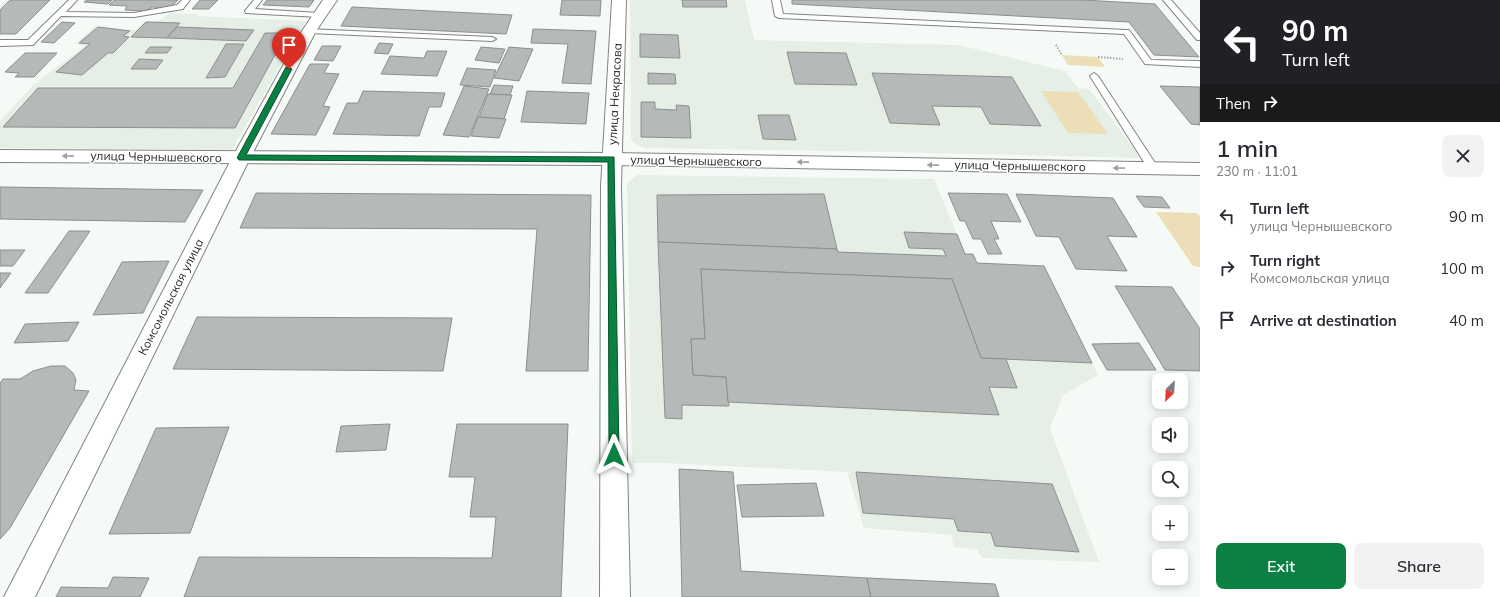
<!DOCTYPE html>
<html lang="en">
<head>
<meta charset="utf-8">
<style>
  body { margin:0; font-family:Mulish,sans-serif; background:#f2f2f3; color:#2b2b33; height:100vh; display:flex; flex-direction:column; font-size:15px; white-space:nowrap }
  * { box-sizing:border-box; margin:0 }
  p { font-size:13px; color:#7c7c81 }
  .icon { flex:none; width:22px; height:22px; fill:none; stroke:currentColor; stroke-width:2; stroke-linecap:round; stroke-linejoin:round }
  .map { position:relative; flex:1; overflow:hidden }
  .panel { display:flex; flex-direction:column; background:#fff; width:300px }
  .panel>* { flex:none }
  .banner { background:#202124; color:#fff; overflow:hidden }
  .needle { width:26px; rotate:204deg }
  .buttons { position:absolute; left:1152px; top:373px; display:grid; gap:8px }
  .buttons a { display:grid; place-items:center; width:36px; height:36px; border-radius:8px; background:#fff; box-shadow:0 2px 10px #0003; font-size:20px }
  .pin { position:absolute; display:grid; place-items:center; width:34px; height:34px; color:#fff; margin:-41px -17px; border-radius:50% 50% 50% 0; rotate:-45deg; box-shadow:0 0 4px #0007 }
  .pin .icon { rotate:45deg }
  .me { position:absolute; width:44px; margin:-22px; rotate:0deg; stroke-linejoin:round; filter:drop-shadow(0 0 3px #0008) }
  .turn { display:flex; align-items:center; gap:14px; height:84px; padding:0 16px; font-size:18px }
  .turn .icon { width:52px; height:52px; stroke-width:2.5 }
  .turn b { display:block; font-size:28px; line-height:34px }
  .then { display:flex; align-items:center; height:38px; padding:0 16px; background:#0003; gap:8px; font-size:15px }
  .round { display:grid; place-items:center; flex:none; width:42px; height:42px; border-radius:8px; background:#f2f2f3 }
  .head { display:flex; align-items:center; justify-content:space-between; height:68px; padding:0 16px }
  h1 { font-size:24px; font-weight:600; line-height:30px }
  .primary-button { display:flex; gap:8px; margin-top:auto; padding:8px 16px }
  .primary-button a { flex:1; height:46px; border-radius:8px; background:#0b8043; color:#fff; font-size:16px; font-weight:600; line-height:46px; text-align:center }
  .primary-button a+a { background:#f2f2f3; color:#2b2b33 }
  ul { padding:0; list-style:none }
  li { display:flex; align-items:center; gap:12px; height:52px; padding:0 16px }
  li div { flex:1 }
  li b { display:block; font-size:15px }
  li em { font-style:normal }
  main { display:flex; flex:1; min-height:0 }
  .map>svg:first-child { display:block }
</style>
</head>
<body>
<main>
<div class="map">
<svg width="1200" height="597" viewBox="0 0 1200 597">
  <rect width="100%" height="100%" fill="#f6faf6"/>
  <g fill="#e6efe5">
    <polygon points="630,0 745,0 754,40 959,45 1065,71 1078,88 1089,89 1141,158 889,152 644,148 636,144 631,139"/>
    <polygon points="170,13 198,14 197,16 306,21 232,150 0,148 0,121 33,85 85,46 75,44 95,26 135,30 145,21 159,21"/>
    <polygon points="637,175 934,179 965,254 973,254 977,263 1044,266 1098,375 1063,395 1050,428 1099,562 982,558 977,550 954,547 951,535 864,528 847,472 663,463 632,463 627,184"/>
  </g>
  <g fill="#ecdeb7">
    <polygon points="1062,55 1098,57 1105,67 1068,65"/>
    <polygon points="1041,91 1078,92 1108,134 1068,133"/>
    <polygon points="1156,212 1197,213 1200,217 1200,267 1193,266"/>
  </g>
  <g fill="#b5bab8" stroke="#8b908e">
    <polygon points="10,0 50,0 16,34 0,34 0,10"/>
    <polygon points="87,0 112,0 108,4 84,2"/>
    <polygon points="114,0 178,0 170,8 153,7 145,11 125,10 127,6 109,5"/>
    <polygon points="200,0 218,0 209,9 192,9"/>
    <polygon points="267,0 314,0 309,7 263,5"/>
    <polygon points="562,0 601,0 600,16 560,15"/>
    <polygon points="682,0 726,0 727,7 683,7"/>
    <polygon points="792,0 1083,0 1155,4 1199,57 1154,55 1129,22 792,4"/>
    <polygon points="352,7 512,15 506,34 341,26"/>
    <polygon points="62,22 75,23 54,43 41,42"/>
    <polygon points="146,22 180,23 167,38 131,37"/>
    <polygon points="98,27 130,31 123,36 129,37 113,53 108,53 82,75 56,72 90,44 79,43"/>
    <polygon points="177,27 254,30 246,41 167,38"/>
    <polygon points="533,29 596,31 591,84 562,83 568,44 531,43"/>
    <polygon points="265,33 287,33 235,128 3,127 38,88 233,88"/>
    <polygon points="640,34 678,35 680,58 640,57"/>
    <polygon points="379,43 393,44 388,54 374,53"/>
    <polygon points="226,44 244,44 225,77 206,78"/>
    <polygon points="322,46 341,46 333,61 314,60"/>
    <polygon points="150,47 172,47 167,53 145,53"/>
    <polygon points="481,47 505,49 499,63 475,60"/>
    <polygon points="509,47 533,49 519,81 494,78"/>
    <polygon points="427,51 447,51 437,76 381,74 390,56 424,58"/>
    <polygon points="787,52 846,53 857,85 795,84"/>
    <polygon points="25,53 57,53 34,77 15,77 19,73 5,72"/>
    <polygon points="139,59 163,60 156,69 131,69"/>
    <polygon points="310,64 329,64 324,73 339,74 323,106 330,107 316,135 271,134"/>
    <polygon points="467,68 496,70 490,87 460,85"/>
    <polygon points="648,73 675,74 676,84 648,84"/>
    <polygon points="872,73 1012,77 1041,126 990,124 981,107 932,106 940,125 890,123"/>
    <polygon points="494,85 513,86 510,95 490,94"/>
    <polygon points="464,86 489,89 469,137 443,135"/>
    <polygon points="1160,86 1200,87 1200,125 1191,124"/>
    <polygon points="363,91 445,93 441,107 429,107 419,136 333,134 347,103 358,103"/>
    <polygon points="527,91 589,93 586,124 521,122"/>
    <polygon points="488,94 512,95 504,119 479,117"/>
    <polygon points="641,102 655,102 655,109 677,110 676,105 689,106 691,138 641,137"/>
    <polygon points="758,115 789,115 796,140 763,139"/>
    <polygon points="478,117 506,119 499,138 471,136"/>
    <polygon points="0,187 203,190 185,222 0,219"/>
    <polygon points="256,193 591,195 588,371 526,371 537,229 240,228"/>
    <polygon points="948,193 1007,194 1021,222 991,221 999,239 994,239 1002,254 988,254 981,239 973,239 965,221 960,221"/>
    <polygon points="824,194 837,249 658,242 657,195"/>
    <polygon points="1016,194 1113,198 1137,237 1107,236 1127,271 1076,269 1059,237 1036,236"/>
    <polygon points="1136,196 1162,197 1170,208 1144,207"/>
    <polygon points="69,231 90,231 48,293 25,293"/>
    <polygon points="904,232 957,234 965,254 973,254 977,263 1044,266 1092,363 981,358 952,279 701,269 705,339 691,339 693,375 726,377 729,406 682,405 682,419 665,418 658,242 837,249 838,252 946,256 943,249 909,248"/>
    <polygon points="0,250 25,250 13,266 0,266"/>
    <polygon points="169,261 143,313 93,315 122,262"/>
    <polygon points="701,269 952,279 981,358 1006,359 1017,388 989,387 999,415 728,402 726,377 693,375 691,339 705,339"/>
    <polygon points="0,273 11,273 0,288"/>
    <polygon points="1115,286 1172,287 1200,329 1200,371 1165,370"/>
    <polygon points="197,317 452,318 443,371 173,369"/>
    <polygon points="79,322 68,341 14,343 25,324"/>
    <polygon points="1139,343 1156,370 1107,370 1092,344"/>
    <polygon points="51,366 65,366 73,373 76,380 74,390 89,391 10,528 0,539 0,383 3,379 20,379 33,371"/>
    <polygon points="390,424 386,450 336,452 341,426"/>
    <polygon points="457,424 568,424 561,597 184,597 199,557 492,558 496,517 470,517 475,477 449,477"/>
    <polygon points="229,427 190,533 109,534 156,428"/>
    <polygon points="679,469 733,472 741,571 867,578 871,597 682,597"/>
    <polygon points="856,472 1052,484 1079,552 995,546 991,533 958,531 954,519 863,513"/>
    <polygon points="816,483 824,516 742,517 737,485"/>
    <polygon points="113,577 149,578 140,597 56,597 61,587 108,588"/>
    <polygon points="867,578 995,584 999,597 871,597"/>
  </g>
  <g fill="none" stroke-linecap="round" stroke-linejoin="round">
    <defs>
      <g id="service">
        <polygon points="69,0 77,0 66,12 134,13 177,5 182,0 190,0 183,9 134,17 61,16 33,45 0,46 0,40 28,40"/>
        <polygon points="254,0 262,0 255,9 319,13 323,15 319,17 246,13 245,11"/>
        <polygon points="772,0 780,0 783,14 1126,30 1129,30 1151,60 1200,61 1200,67 1145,64 1124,34 779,18 775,16"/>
        <polygon points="1163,0 1171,0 1200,33 1200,40 1197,40"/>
        <polygon points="306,29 492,37 496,39 492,41 309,33 306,33"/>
        <polygon points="1094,73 1098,76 1157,166 1158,168 1157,170 1149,170 1090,76"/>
      </g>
      <g id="minor">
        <polygon points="323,0 337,0 316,31 250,158 35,597 4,597 232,158 302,31"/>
        <polygon points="612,0 626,0 621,186 630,597 600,597 601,186"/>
      </g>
      <polygon id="primary" points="0,150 611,153 1200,163 1200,175 611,165 0,162"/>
    </defs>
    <use href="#service" stroke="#808480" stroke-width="2"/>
    <use href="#minor" stroke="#808480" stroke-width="2"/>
    <use href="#primary" stroke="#808480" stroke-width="2"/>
    <g stroke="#a4a7a4" stroke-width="2" stroke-dasharray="1.5 1.5" stroke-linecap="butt">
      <polyline points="1056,45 1062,55"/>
      <polyline points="1098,57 1123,59"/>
    </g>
    <use href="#service" fill="#fff" fill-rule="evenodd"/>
    <use href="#minor" fill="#fff" fill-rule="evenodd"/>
    <use href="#primary" fill="#fff" fill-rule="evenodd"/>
  </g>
  <defs><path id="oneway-solid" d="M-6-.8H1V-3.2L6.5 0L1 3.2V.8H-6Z"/></defs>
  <g fill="#9e9f9e">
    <use href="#oneway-solid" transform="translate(68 156) rotate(-179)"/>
    <use href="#oneway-solid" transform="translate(803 162) rotate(-179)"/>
    <use href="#oneway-solid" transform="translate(933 165) rotate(-179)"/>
    <use href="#oneway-solid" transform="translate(1119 168) rotate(-179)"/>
  </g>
  <polygon fill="#0b8043" stroke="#07532c" points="286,67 292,69 246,155 614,157 619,455 618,458 614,460 610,458 609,455 608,162 239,160 237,158"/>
  <g text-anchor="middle" stroke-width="3" stroke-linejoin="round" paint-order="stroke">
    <g font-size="12" fill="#282a28" stroke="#fff">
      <text transform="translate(615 94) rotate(-87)" y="4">улица Некрасова</text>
      <text transform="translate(156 157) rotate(1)" y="4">улица Чернышевского</text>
      <text transform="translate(696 161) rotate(1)" y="4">улица Чернышевского</text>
      <text transform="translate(1020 166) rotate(1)" y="4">улица Чернышевского</text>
      <text transform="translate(171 297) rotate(-63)" y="4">Комсомольская улица</text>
    </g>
  </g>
</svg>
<div class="buttons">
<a><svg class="needle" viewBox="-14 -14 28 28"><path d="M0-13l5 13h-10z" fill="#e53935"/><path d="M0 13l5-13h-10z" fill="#7c7c81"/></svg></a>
<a><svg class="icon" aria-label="sound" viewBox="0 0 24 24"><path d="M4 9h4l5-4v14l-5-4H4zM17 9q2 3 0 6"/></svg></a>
<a><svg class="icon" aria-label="search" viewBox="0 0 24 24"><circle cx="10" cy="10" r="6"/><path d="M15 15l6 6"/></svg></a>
<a>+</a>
<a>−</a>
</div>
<div class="pin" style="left:289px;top:69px;background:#d93025"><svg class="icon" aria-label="arrive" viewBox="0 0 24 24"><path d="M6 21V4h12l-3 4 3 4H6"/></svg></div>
<svg class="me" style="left:614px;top:455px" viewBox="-20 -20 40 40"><path d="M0-17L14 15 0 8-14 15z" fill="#0b8043" stroke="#fff" stroke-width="4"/></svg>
</div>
<section class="panel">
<div class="banner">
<div class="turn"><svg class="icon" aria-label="left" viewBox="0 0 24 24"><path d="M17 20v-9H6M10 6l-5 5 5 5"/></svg><div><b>90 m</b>Turn left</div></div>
<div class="then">Then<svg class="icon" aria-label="right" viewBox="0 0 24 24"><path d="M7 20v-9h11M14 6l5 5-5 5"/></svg></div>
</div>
<div class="head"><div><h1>1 min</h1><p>230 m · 11:01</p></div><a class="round"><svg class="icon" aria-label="close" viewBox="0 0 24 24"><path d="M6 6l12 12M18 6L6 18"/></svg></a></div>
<ul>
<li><svg class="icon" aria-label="left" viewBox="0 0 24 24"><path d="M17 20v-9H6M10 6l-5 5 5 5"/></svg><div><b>Turn left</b><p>улица Чернышевского</p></div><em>90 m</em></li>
<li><svg class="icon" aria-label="right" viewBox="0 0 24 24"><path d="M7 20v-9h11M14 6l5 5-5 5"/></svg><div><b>Turn right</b><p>Комсомольская улица</p></div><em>100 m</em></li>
<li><svg class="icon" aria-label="arrive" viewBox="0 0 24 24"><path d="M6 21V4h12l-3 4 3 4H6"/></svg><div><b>Arrive at destination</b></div><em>40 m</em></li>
</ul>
<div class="primary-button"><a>Exit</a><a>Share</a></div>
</section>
</main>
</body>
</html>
